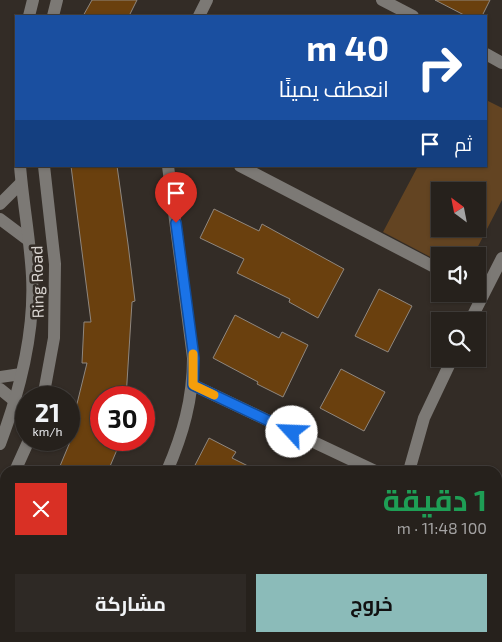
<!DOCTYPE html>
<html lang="ar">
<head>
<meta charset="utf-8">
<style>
  body { margin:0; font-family:"Exo 2",Cairo,sans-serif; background:#2e2925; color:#f1f3f6; direction:rtl; height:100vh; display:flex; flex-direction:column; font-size:19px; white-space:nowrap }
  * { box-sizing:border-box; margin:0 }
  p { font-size:16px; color:#a4a3a3 }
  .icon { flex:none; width:28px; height:28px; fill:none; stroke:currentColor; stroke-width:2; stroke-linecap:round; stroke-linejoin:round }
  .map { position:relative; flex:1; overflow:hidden; direction:ltr }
  .sheet { position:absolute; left:0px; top:466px; width:502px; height:176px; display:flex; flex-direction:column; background:#26211c; border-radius:15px 15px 0 0; box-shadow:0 1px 4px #0004,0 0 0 1px #423e3b; direction:rtl }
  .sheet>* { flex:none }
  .banner { position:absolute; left:15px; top:15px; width:472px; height:152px; border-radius:0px; box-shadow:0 1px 4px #0004,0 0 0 1px #423e3b; direction:rtl; background:#1a4fa0; color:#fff; overflow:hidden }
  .needle { width:32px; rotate:328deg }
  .tools { position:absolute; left:431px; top:182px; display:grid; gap:10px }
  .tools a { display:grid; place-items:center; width:55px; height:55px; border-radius:0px; background:#26211c; box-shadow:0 1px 4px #0004,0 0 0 1px #423e3b; font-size:25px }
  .speed { position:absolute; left:15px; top:386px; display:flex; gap:10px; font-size:25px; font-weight:700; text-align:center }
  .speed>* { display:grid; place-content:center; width:65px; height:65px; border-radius:50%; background:#26211c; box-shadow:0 1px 4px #0004,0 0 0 1px #423e3b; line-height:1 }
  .speed small { font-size:12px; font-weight:400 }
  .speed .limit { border:8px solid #d22; background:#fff; color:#111 }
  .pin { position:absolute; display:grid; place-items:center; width:42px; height:42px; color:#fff; margin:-51px -21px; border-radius:50% 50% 50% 0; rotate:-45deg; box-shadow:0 0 5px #0007 }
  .pin .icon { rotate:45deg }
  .me { position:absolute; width:55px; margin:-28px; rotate:295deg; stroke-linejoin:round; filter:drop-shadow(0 0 4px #0008) }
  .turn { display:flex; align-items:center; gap:18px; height:105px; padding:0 15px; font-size:22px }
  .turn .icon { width:65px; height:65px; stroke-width:2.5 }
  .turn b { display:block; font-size:35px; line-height:42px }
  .then { display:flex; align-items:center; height:48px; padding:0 15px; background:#0003; gap:10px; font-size:19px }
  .round { display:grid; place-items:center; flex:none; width:52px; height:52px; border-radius:0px; background:#2e2925 }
  .head { display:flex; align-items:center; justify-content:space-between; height:85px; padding:0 15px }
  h1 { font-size:30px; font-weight:700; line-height:38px; color:#1e9e55 }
  .primary-button { display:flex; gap:10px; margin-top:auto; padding:10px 15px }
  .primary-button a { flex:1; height:58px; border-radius:0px; background:#8bbbb9; color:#111; font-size:20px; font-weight:700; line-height:58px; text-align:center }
  .primary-button a+a { background:#2e2925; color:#f1f3f6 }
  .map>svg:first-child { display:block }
</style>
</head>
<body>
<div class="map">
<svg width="502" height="642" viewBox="0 0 502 642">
  <rect width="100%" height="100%" fill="#332c26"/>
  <path fill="#634422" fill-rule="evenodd" d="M486 100 502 108V200L473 256H440V262L383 232 418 166H486ZM440 191H478V229H440Z"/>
  <g fill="#6a400e" stroke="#8f877f">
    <polygon points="92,0 137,0 129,16 83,16"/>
    <polygon points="435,0 490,0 482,16 466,16"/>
    <polygon points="71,166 117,166 128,244 135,301 132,302 126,398 101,398 101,440 119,445 108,471 74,471 60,466 80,418 74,416 87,363 82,363 84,322 91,322"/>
    <polygon points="214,209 259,231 262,224 344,269 318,318 289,302 290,299 237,273 244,259 200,238"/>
    <polygon points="379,289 412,306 388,352 355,336"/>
    <polygon points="235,315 279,338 282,332 308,345 283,397 257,384 258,382 213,358"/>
    <polygon points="341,369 385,392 364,431 320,408"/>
    <polygon points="209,438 236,452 232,458 258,471 192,471"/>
  </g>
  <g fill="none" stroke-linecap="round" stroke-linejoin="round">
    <g stroke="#7c7975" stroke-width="12">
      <polyline points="382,0 413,16"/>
      <polyline points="29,16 33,0"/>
      <polyline points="53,16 57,0"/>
      <polyline points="199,16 207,0"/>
      <polyline points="486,54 502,63"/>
      <polyline points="240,166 440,270"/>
      <polyline points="0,204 21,183"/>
      <polyline points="0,219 28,240"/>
      <polyline points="470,321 502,258"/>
      <polyline points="0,377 21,374"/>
      <polyline points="193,385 375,471"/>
      <polyline points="0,389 16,402"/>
      <polyline points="43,398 54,338 55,264 44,166"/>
      <path d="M0 444C20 391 35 333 32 276 30 239 23 203 20 166"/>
      <polyline points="15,471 29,440"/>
      <path d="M167 471C183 434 193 399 193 358L168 166"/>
      <polyline points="409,471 424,418 452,359"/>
      <polyline points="0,502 5,492"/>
      <polyline points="254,638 262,642"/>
      <polyline points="86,642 89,638"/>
      <polyline points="388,642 388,638"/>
    </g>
  </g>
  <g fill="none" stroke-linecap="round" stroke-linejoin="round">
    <defs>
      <polyline id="route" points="176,223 194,358 193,385 292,432"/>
    </defs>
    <use href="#route" stroke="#114b97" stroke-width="12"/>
    <use href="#route" stroke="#1a73e8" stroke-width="9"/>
    <polyline stroke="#f59e0b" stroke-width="9" points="193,354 193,385 214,395"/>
  </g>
  <g text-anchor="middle" stroke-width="5" stroke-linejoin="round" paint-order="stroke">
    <g font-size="16" fill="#d9d4d0" stroke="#332c26">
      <text transform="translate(37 282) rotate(-91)" y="6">Ring Road</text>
    </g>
  </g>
</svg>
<div class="tools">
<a><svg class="needle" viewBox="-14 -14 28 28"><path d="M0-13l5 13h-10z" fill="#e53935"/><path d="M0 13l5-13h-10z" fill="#a4a3a3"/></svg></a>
<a><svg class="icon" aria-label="sound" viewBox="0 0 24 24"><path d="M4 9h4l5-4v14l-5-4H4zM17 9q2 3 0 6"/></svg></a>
<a><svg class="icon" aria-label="search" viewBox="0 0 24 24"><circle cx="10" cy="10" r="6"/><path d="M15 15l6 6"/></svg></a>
</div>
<div class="speed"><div>21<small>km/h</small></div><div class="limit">30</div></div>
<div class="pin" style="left:176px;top:223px;background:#d93025"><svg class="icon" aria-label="arrive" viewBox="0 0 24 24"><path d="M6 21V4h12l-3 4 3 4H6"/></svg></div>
<svg class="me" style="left:292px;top:432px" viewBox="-20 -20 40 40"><circle r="19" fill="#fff"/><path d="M0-13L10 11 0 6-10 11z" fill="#1a73e8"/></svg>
<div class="banner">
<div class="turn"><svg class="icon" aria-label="right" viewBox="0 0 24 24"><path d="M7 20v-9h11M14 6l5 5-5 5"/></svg><div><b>40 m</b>انعطف يمينًا</div></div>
<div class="then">ثم<svg class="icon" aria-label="arrive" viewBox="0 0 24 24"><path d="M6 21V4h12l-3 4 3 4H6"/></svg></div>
</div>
<section class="sheet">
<div class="head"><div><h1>1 دقيقة</h1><p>100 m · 11:48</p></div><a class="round" style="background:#d93025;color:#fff"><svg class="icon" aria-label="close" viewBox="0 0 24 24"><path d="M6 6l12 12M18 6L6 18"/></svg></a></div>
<div class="primary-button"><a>خروج</a><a>مشاركة</a></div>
</section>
</div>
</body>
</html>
